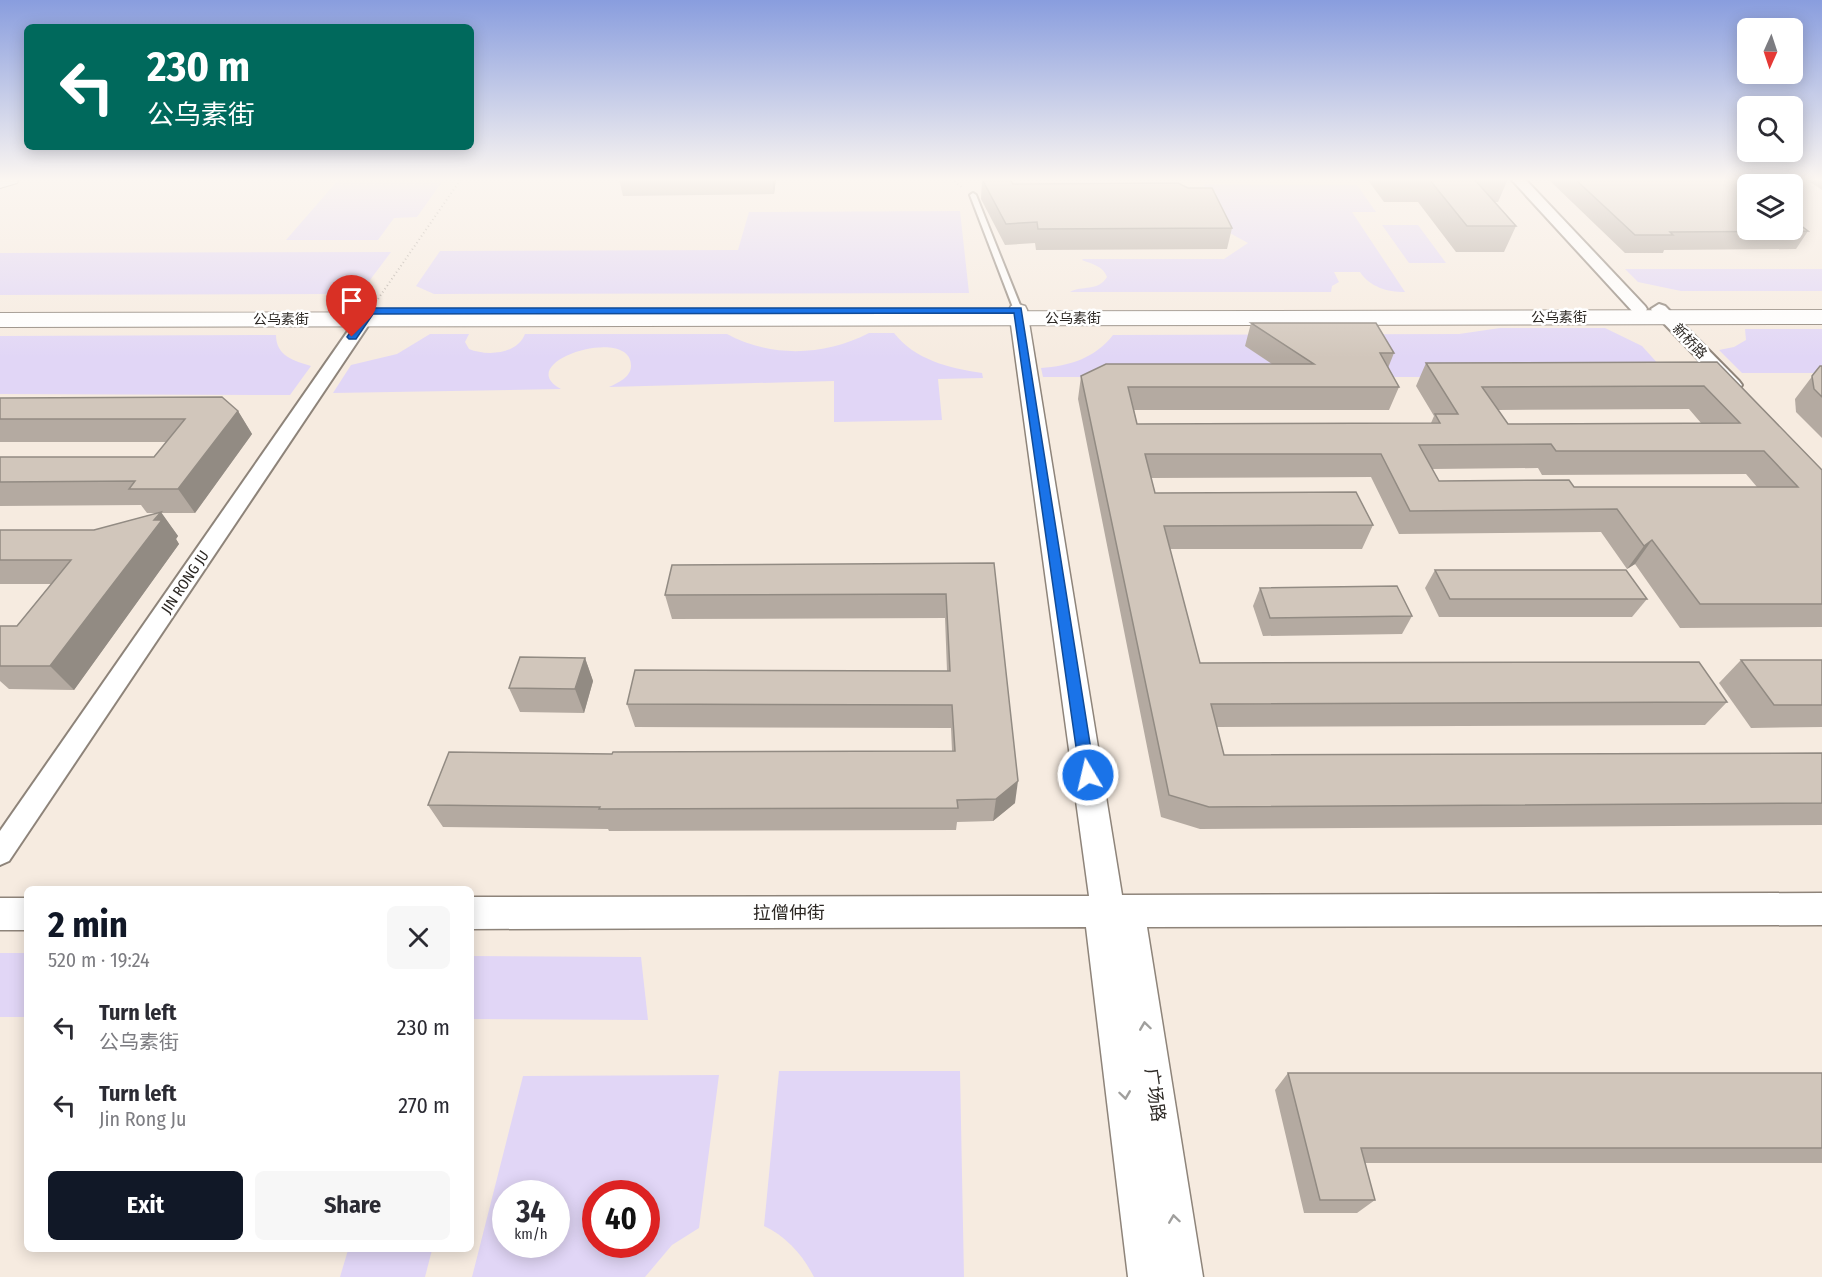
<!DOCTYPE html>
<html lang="en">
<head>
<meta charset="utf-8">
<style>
  body { margin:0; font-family:"Fira Sans Condensed","Noto Sans SC",sans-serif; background:#f7f7f7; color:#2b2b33; height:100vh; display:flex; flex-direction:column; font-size:22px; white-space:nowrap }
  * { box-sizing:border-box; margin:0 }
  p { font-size:20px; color:#7c7c81 }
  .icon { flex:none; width:33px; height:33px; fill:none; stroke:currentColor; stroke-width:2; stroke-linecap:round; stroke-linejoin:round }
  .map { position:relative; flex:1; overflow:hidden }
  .panel { position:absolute; left:24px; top:886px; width:450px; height:366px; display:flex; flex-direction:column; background:#fff; border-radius:9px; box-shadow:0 3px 15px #0003 }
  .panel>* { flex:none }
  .top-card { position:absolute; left:24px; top:24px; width:450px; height:126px; border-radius:9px; box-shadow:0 3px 15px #0003; background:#00695c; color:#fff; overflow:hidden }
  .needle { width:39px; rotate:183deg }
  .buttons { position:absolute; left:1737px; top:18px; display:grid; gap:12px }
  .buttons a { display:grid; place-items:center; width:66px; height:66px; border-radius:9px; background:#fff; box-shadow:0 3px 15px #0003; font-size:30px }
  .speed { position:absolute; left:492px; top:1180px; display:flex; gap:12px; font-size:30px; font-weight:700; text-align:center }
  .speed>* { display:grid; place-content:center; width:78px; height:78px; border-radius:50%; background:#fff; box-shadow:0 3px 15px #0003; line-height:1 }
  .speed small { font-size:15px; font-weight:400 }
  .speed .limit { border:9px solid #d22; background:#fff; color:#111 }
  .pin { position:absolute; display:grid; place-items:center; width:51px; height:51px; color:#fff; margin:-62px -26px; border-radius:50% 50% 50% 0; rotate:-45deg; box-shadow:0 0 6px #0007 }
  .pin .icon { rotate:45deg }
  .me { position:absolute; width:66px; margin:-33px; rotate:351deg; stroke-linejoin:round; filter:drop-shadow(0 0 4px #0008) }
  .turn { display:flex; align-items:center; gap:21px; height:126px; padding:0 24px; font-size:27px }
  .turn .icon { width:78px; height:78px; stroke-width:2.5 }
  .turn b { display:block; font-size:42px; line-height:51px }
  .round { display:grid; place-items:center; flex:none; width:63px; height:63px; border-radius:9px; background:#f7f7f7 }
  .headline { display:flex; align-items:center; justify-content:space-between; height:102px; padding:0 24px }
  h1 { font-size:36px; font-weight:700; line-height:45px; color:#111827 }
  .button { display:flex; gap:12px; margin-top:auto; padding:12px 24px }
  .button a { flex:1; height:69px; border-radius:9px; background:#111827; color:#fff; font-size:24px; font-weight:700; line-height:69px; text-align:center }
  .button a+a { background:#f7f7f7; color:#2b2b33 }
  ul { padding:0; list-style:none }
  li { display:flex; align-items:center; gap:18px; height:78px; padding:0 24px }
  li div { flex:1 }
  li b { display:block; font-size:22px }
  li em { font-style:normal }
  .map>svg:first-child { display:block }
</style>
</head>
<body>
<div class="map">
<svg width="1822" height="1277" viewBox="0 0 1822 1277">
  <rect width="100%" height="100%" fill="#f6ebe0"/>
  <g fill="#e1d6f6" fill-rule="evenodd">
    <polygon points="339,179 444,179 417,217 394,218 378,240 286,240"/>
    <path d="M1203 184 1357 185 1376 212H1352L1405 292C1387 292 1370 287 1360 272H1334L1339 282 1332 286 1331 292H1070C1082 285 1098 292 1107 277 1103 266 1092 264 1082 260L1083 259H1224L1248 243 1226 231Z"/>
    <polygon points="960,211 969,293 434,294 416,286 440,251 738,250 749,212"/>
    <polygon points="1382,225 1418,225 1446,263 1409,263"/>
    <polygon points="391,252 367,284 328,294 0,295 0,253"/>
    <polygon points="1625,269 1822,269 1822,291 1681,291 1638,282"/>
    <path d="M1500 328H1605L1642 346 1670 377H1043L1041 368C1070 366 1095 358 1113 335L1459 334Z"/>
    <polygon points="1745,329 1822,329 1822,373 1742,373 1719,350 1734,347 1746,340"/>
    <path d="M869 333H894C915 360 949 368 982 373L983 378 938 379 942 420 834 422V381L609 387C618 383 631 377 631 366 632 324 510 362 561 389L333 393 351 365 397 354 430 334H469L465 342 469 349C486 356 517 355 525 334H727C771 358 825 356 869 333Z"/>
    <path d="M276 335C276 356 294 361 311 366L290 395 0 394V336Z"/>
    <rect x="0" y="953" width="27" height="64"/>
    <polygon points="471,956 641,957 648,1020 471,1019"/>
    <path d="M779 1071H960L964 1277H814C802 1254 787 1237 764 1226Z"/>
    <path d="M719 1075 699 1228 672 1245 645 1277H472L523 1076ZM506 1194H556V1245H506ZM596 1194H646V1245H596Z"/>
    <polygon points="348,1250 432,1250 425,1277 340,1277"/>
  </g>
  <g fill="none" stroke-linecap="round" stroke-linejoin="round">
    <defs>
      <polygon id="service" points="973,193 976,195 1022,310 1021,312 1014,310 970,195"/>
      <g id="minor">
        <polygon points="1511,179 1525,179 1645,306 1647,309 1645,312 1633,312"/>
        <polygon points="1659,304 1665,306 1739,381 1742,385 1739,389 1727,389 1653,312 1651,309"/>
        <polygon points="370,306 378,311 9,861 0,865 0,831 364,308"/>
      </g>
      <g id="tertiary">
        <polygon points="1018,304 1025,306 1027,310 1122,895 1822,893 1822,925 1147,927 1203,1277 1128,1277 1086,927 471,929 471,897 1089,896 1009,310 1011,306"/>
        <rect x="0" y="898" width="27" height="32"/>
      </g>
      <g id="secondary">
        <polygon points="0,179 19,179 17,183 0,188"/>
        <polygon points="1822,310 1822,324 0,327 0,313"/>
      </g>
    </defs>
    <use href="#service" stroke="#8e847a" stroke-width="4"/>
    <use href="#minor" stroke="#8e847a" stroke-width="4"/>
    <use href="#tertiary" stroke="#8e847a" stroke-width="3"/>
    <use href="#secondary" stroke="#8e847a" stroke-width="2"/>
    <g stroke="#b0a89f" stroke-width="2" stroke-dasharray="1 3" stroke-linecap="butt">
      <polyline points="951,179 963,188"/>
      <polyline points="378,299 461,179"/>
    </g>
    <use href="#service" fill="#fff" fill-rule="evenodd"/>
    <use href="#minor" fill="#fff" fill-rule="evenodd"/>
    <use href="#tertiary" fill="#fff" fill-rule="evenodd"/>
    <use href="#secondary" fill="#fff" fill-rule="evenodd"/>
  </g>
  <g fill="#b4aaa1" fill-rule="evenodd">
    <polygon points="619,179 776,179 774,194 623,196"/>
    <polygon points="982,179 1013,184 1232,228 1227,249 1036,250 1035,243 1005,245 981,199"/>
    <polygon points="1367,179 1508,179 1498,202 1495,202 1516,226 1504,252 1456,252 1418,202 1384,202"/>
    <polygon points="1548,179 1739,179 1808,231 1796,249 1664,250 1663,253 1625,253"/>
    <polygon points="1806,179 1822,179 1822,190"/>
    <path d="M1251 323 1394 353 1388 368 1399 387 1389 410H1134L1137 424 1431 423 1434 416 1416 386 1426 363 1717 362 1822 470V627L1680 628 1635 564 1627 569 1601 532 1399 534 1371 477 1151 478 1155 493 1373 525 1362 549H1170L1200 663 1727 702 1705 725 1216 727 1224 755 1822 753V825L1200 829 1161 817 1078 399 1081 376 1272 364 1245 346ZM1689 409 1701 423 1508 424 1498 410ZM1538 468 1542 475 1746 474 1757 487H1574L1439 481 1432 469Z"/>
    <polygon points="1820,366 1822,366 1822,438 1796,412 1795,399"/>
    <polygon points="0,398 238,411 252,434 195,513 161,513 178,536 176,539 179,544 74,690 9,689 0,681 0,626 17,626 51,584 0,584 0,530 94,530 157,513 147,513 141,505 0,506 0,457 154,457 166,442 0,442"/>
    <polygon points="994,563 1015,803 993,821 957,822 956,830 609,831 608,829 443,827 428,805 612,754 952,751 951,728 635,727 627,704 947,671 945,618 672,619 665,595"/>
    <polygon points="1435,570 1647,599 1632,617 1439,617 1425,588"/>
    <polygon points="1260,588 1412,616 1402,634 1263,636 1253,606"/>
    <polygon points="585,658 593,681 584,713 520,712 509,688"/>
    <polygon points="1741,660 1822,660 1822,727 1751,728 1719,683"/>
    <polygon points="1288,1073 1822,1073 1822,1163 1365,1163 1375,1200 1357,1213 1304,1213 1275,1090"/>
  </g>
  <g fill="#928b83">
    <polygon points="772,179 776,179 774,194"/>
    <polygon points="238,411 252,434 195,513 178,489"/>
    <polygon points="161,512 178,536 176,539 179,544 74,690 50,666"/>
    <polygon points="1652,540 1635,564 1627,569 1644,546"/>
    <polygon points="585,658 593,681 584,713 575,689"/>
    <polygon points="1018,781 1015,803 993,821 996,799"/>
  </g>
  <g fill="#d1c6bb" stroke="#928b83" stroke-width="1.5" fill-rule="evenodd">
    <polygon points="982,179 1010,179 1013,184 1178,183 1188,188 1212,188 1232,228 1038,229 1037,222 1006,224"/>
    <polygon points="1429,179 1474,179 1516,226 1467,226"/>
    <polygon points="1575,179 1739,179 1748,185 1748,230 1792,230 1792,219 1808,231 1670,232 1673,235 1635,235"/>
    <path d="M1251 323H1376L1394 353H1380L1399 387H1128L1137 424 1440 423 1435 414H1458L1426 363 1717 362 1822 470V604H1700L1652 540 1644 546 1617 509 1410 511 1381 454H1145L1155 493 1356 492 1373 525 1164 526 1200 663 1699 662 1727 702 1211 704 1224 755 1822 753V803L1209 807 1169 795 1081 376 1106 364H1314ZM1704 386 1740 423 1508 424 1482 387ZM1551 444 1556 451H1764L1798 487H1574L1569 480 1439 481 1419 445Z"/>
    <polygon points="1820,366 1822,366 1822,397 1814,389 1812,376"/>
    <polygon points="222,397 238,411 178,489 129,489 135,481 0,482 0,457 154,457 185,419 0,419 0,398"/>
    <polygon points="161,512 154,520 162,520 50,666 0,666 0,626 17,626 71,560 0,560 0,530 94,530"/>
    <polygon points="994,563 1018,781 996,799 957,800 958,808 599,809 600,807 428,805 449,752 612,754 613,752 955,751 952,705 627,704 635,670 950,671 946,594 665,595 672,565"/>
    <polygon points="1435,570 1626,570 1647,599 1450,599"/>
    <polygon points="1397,586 1412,616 1270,618 1260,588"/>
    <polygon points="520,657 585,658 575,689 509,688"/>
    <polygon points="1741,660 1822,660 1822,705 1774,705"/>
    <polygon points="1288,1073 1822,1073 1822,1148 1361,1148 1375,1200 1320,1200"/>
  </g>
  <defs><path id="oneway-chevron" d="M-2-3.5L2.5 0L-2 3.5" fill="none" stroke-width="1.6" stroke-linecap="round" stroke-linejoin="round" transform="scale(1.5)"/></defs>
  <g stroke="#a09f9d">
    <use href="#oneway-chevron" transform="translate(1145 1026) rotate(-98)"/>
    <use href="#oneway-chevron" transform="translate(1125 1095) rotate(82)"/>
    <use href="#oneway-chevron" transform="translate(1174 1219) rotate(-98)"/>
  </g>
  <linearGradient id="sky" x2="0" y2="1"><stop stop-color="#899dde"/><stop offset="0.5" stop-color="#fbf6f1"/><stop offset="1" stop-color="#fbf6f1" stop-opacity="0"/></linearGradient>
  <rect width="1822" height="358" fill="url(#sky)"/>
  <polygon fill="#1a73e8" stroke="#114b97" stroke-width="1.5" points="370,308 1021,308 1095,775 1093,780 1088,781 1082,780 1080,775 1014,313 373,314 356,339 349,339 347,337 366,309"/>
  <g text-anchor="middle" stroke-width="5" stroke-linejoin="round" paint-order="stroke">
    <g font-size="14" fill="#2d2925" stroke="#fff">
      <text x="1559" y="322">公乌素街</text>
      <text x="1073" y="323">公乌素街</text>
      <text x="281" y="324">公乌素街</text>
      <text transform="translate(1690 341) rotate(46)" y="5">新桥路</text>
    </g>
    <g font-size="15" fill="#2d2925" stroke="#fff">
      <text transform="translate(185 582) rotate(-56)" y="5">JIN RONG JU</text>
    </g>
    <g font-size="18" fill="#2d2925" stroke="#fff">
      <text x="789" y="919">拉僧仲街</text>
      <text transform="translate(1155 1095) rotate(82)" y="6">广场路</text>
    </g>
  </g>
</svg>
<div class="buttons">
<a><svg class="needle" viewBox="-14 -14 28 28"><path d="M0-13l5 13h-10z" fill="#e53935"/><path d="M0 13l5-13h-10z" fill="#7c7c81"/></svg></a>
<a><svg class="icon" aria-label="search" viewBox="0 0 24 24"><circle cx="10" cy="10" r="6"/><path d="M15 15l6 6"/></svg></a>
<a><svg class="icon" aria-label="layers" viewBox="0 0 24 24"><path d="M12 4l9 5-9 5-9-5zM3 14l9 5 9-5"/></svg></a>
</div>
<div class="speed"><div>34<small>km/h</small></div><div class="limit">40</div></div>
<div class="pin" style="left:352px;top:337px;background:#d93025"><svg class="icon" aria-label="arrive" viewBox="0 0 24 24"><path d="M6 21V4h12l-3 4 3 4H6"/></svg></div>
<svg class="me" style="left:1088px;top:775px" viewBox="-20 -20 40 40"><circle r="17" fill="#1a73e8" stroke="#fff" stroke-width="3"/><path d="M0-11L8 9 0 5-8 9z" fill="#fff"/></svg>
<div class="top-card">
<div class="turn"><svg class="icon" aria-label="left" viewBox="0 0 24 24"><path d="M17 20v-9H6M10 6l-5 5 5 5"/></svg><div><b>230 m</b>公乌素街</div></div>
</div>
<section class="panel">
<div class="headline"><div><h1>2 min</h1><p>520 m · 19:24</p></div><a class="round"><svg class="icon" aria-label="close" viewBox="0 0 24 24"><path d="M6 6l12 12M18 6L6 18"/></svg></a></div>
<ul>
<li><svg class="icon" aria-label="left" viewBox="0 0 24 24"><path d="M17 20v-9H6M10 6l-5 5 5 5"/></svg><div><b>Turn left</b><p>公乌素街</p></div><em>230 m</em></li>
<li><svg class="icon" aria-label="left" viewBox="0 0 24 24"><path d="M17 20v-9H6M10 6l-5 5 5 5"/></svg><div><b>Turn left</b><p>Jin Rong Ju</p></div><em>270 m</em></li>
</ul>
<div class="button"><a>Exit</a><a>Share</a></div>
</section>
</div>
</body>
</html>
